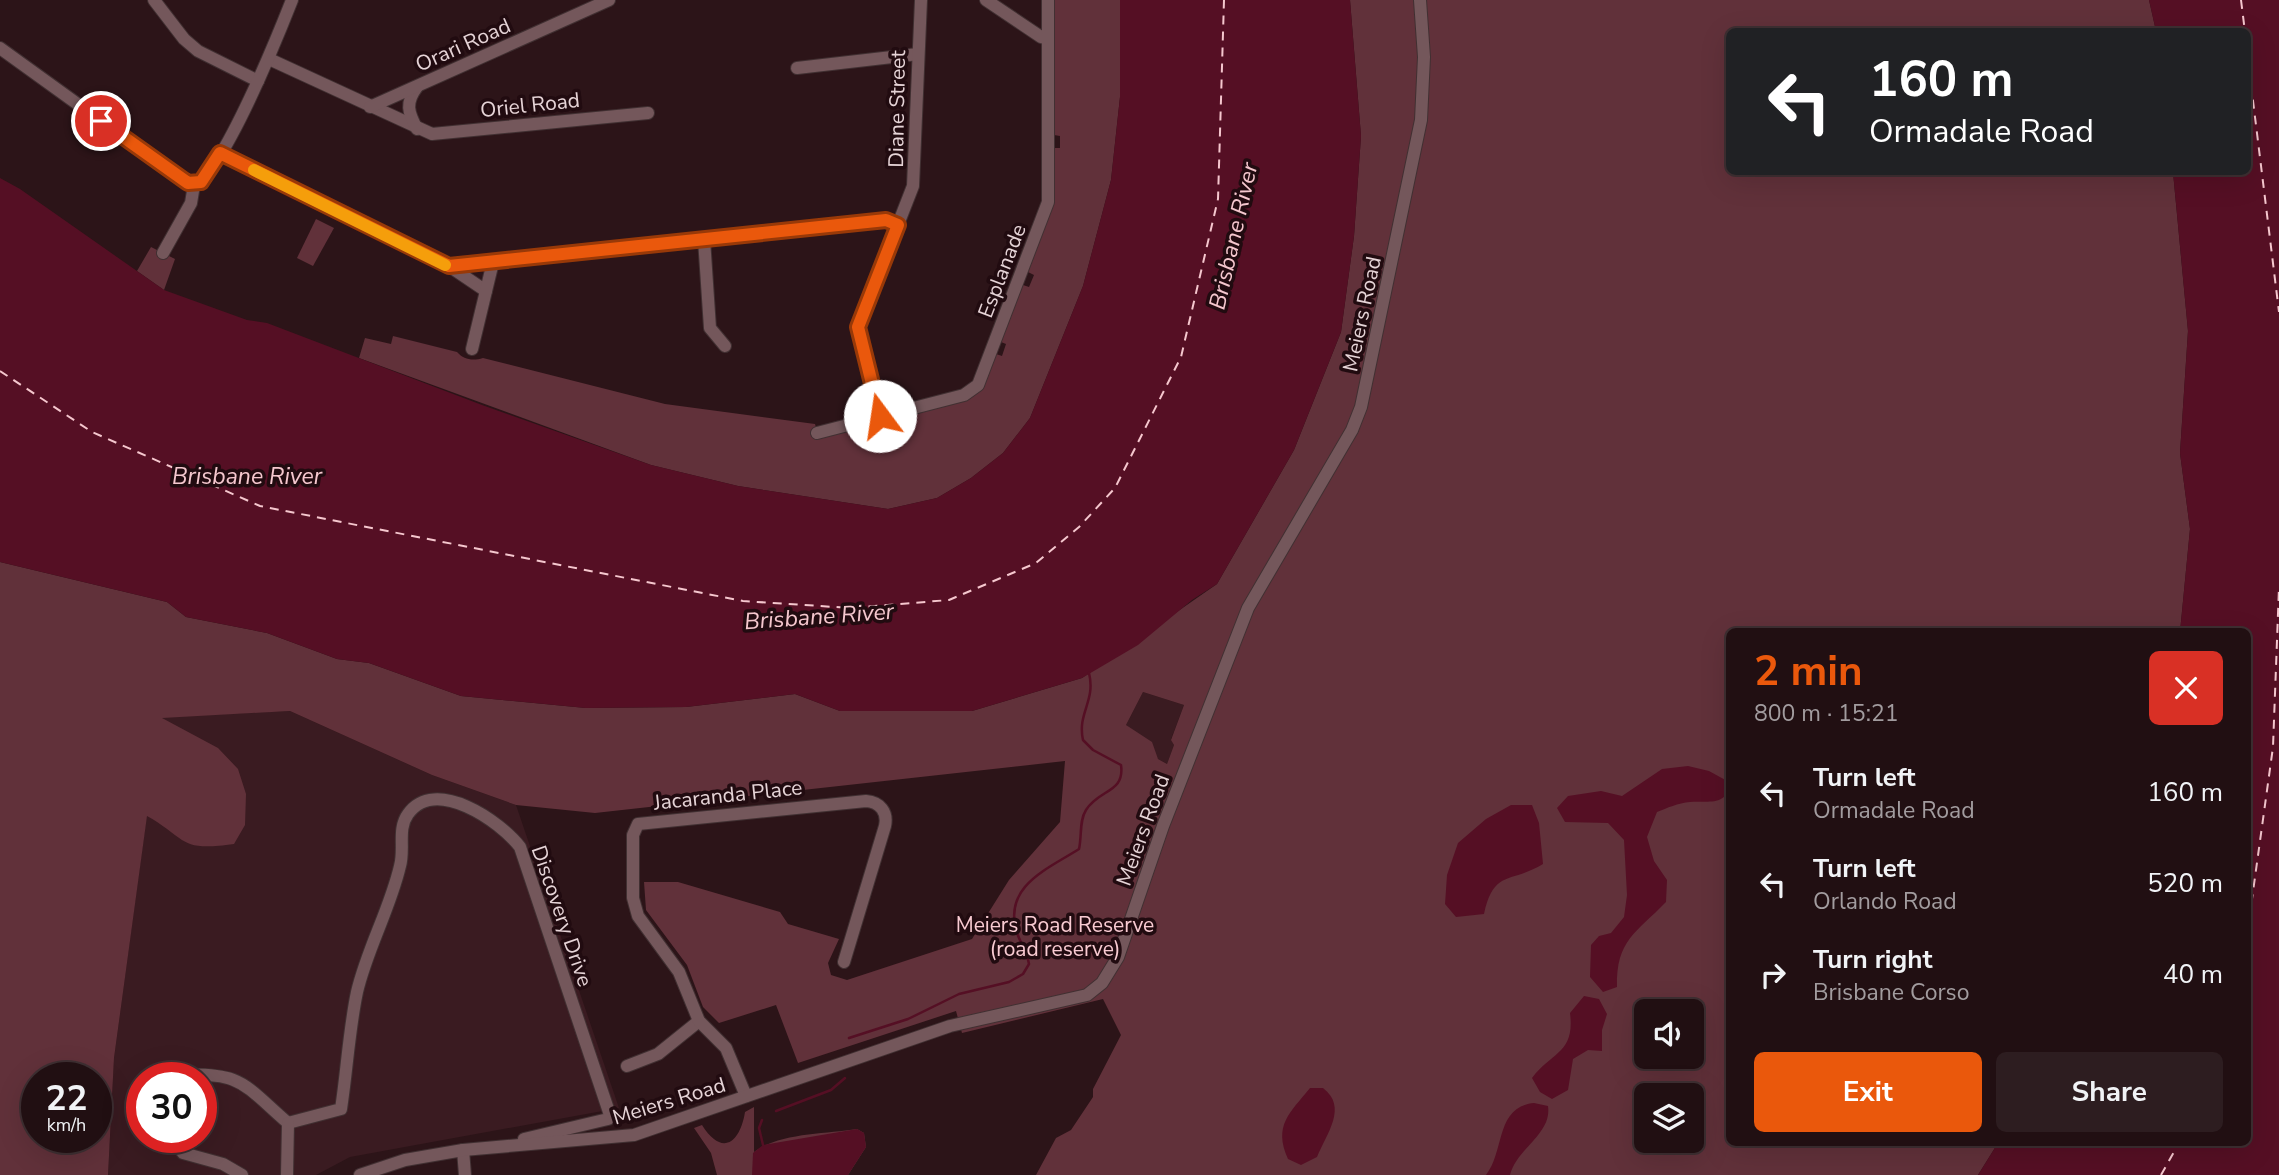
<!DOCTYPE html>
<html lang="en">
<head>
<meta charset="utf-8">
<style>
  body { margin:0; font-family:"Nunito Sans",sans-serif; background:#2d1d20; color:#f1f3f6; height:100vh; display:flex; flex-direction:column; font-size:26px; white-space:nowrap }
  * { box-sizing:border-box; margin:0 }
  p { font-size:23px; color:#a29c9f }
  .icon { flex:none; width:38px; height:38px; fill:none; stroke:currentColor; stroke-width:2; stroke-linecap:round; stroke-linejoin:round }
  .map { position:relative; flex:1; overflow:hidden }
  .sheet { position:absolute; left:1726px; top:628px; width:525px; height:518px; display:flex; flex-direction:column; background:#210f12; border-radius:10px; box-shadow:0 7px 28px #0002,0 0 0 2px #3e2f32 }
  .sheet>* { flex:none }
  .guide { position:absolute; left:1726px; top:28px; width:525px; height:147px; border-radius:10px; box-shadow:0 7px 28px #0002,0 0 0 2px #3e2f32; background:#202124; color:#fff; overflow:hidden }
  .buttons { position:absolute; left:1634px; top:999px; display:grid; gap:14px }
  .buttons a { display:grid; place-items:center; width:70px; height:70px; border-radius:10px; background:#210f12; box-shadow:0 7px 28px #0002,0 0 0 2px #3e2f32; font-size:35px }
  .speed { position:absolute; left:21px; top:1062px; display:flex; gap:14px; font-size:35px; font-weight:700; text-align:center }
  .speed>* { display:grid; place-content:center; width:91px; height:91px; border-radius:50%; background:#210f12; box-shadow:0 7px 28px #0002,0 0 0 2px #3e2f32; line-height:1 }
  .speed small { font-size:18px; font-weight:400 }
  .speed .limit { border:10px solid #d22; background:#fff; color:#111 }
  .pin { position:absolute; display:grid; place-items:center; width:60px; height:60px; color:#fff; margin:-30px; border:4px solid #fff; border-radius:50%; box-shadow:0 2px 7px #0007 }
  .me { position:absolute; width:77px; margin:-38px; rotate:346deg; stroke-linejoin:round; filter:drop-shadow(0 0 5px #0008) }
  .turn { display:flex; align-items:center; gap:24px; height:147px; padding:0 28px; font-size:32px }
  .turn .icon { width:91px; height:91px; stroke-width:2.5 }
  .turn b { display:block; font-size:49px; line-height:60px }
  .round { display:grid; place-items:center; flex:none; width:74px; height:74px; border-radius:10px; background:#2d1d20 }
  .headline { display:flex; align-items:center; justify-content:space-between; height:119px; padding:0 28px }
  h1 { font-size:42px; font-weight:700; line-height:52px; color:#ea580c }
  .primary-button { display:flex; gap:14px; margin-top:auto; padding:14px 28px }
  .primary-button a { flex:1; height:80px; border-radius:10px; background:#ea580c; color:#fff; font-size:28px; font-weight:700; line-height:80px; text-align:center }
  .primary-button a+a { background:#2d1d20; color:#f1f3f6 }
  ul { padding:0; list-style:none }
  li { display:flex; align-items:center; gap:21px; height:91px; padding:0 28px }
  li div { flex:1 }
  li b { display:block; font-size:26px }
  li em { font-style:normal }
  .map>svg:first-child { display:block }
</style>
</head>
<body>
<div class="map">
<svg width="2279" height="1175" viewBox="0 0 2279 1175">
  <rect width="100%" height="100%" fill="#2c1418"/>
  <g fill="#3a1b21" fill-rule="evenodd">
    <polygon points="1143,692 1184,705 1171,739 1174,745 1167,764 1158,759 1126,725"/>
    <path d="M290 711 432 775 516 805 619 1108 350 1157 316 1175H108L114 1058 160 717ZM142 1078H201V1138H142Z"/>
  </g>
  <g fill="#61313a" fill-rule="evenodd">
    <path d="M1054 0H1120V97L1111 180 1083 286 1030 418 1003 453 971 478 937 498 888 509 738 486 651 465 359 358 365 338 391 344 393 336 457 352C464 360 473 361 483 358L665 404 815 424 819 438 971 398 982 389 996 354 1002 356 1006 344 1001 342 1023 285 1029 287 1034 275 1028 272 1052 207 1054 148H1060V136L1054 135Z"/>
    <path d="M1350 0H2149L2156 31 1729 32V172H2173L2188 331 2180 453 2190 529 2180 632H1729V1143H1998L1978 1175H1036L1056 1138 1071 1130 1093 1097V1089L1121 1035 1103 999 962 1033 956 1011 798 1063 776 1005 719 1023 703 1007 687 965 646 910 644 882H678L780 912 788 924 839 939 828 963 831 975 847 980 972 939 1009 880 1060 822 1065 761 595 813 516 805 432 775 290 711 162 718 218 748 238 769 246 794 245 825 234 844C178 852 188 839 147 816L114 1058 108 1175H0V562L167 602 186 617 267 633 337 659 369 663 461 696 586 708 686 707 795 694 840 711H972L1082 678 1217 584 1294 450 1341 332 1354 236 1361 136ZM1143 692 1184 705 1171 740 1174 745 1167 764 1158 759 1152 742 1126 725ZM1647 1012H1692V1057H1647ZM37 1078H96V1138H37ZM1647 1096H1692V1141H1647Z"/>
    <polygon points="316,219 334,228 313,266 297,258"/>
    <polygon points="151,247 175,259 164,290 137,271"/>
    <path d="M754 1107V1152C779 1133 825 1134 857 1129L864 1133 866 1147 848 1175H717L711 1153 694 1128 702 1125C722 1157 740 1143 745 1112Z"/>
  </g>
  <g fill="#550f24">
    <polygon points="1120,0 1350,0 1361,136 1354,236 1341,332 1294,450 1217,584 1192,600 1138,645 1082,678 972,711 840,711 795,694 686,707 586,708 461,696 369,663 337,659 267,633 186,617 167,602 0,562 0,178 20,189 164,290 247,320 267,323 482,405 651,465 738,486 888,509 937,498 971,478 1003,453 1030,418 1083,286 1111,180 1120,97"/>
    <polygon points="2149,0 2279,0 2279,1175 1978,1175 1998,1143 2247,1143 2247,632 2180,632 2190,529 2180,453 2188,331 2173,172 2247,172 2247,32 2156,31"/>
    <path d="M1688 766 1709 771 1729 782C1729 808 1705 800 1690 802 1678 803 1667 808 1657 812L1647 837 1654 861 1667 880 1666 902C1636 933 1616 940 1617 987L1603 992 1590 977 1591 945 1599 936 1611 933 1624 917 1627 895 1624 840 1608 823 1565 822 1557 808 1568 796 1601 791 1622 796 1662 769Z"/>
    <path d="M1511 805H1532L1539 823 1543 864C1510 884 1494 869 1484 914L1456 917 1445 904 1447 875 1458 843 1486 819Z"/>
    <path d="M1584 996 1599 999 1607 1014 1602 1030V1051L1588 1050 1573 1059 1568 1090 1552 1099 1540 1092 1532 1078C1553 1051 1575 1053 1570 1013Z"/>
    <path d="M1310 1088H1323C1348 1107 1327 1133 1317 1157L1301 1165 1288 1159C1273 1125 1290 1113 1310 1088Z"/>
    <path d="M1534 1103 1548 1106C1552 1134 1517 1148 1510 1175H1486C1505 1151 1495 1107 1534 1103Z"/>
    <polygon points="857,1129 864,1133 866,1147 848,1175 752,1175 753,1153 763,1145"/>
  </g>
  <g fill="none" stroke-linecap="round" stroke-linejoin="round">
    <g stroke="#550f24" stroke-width="2.5">
      <path d="M849 1038 908 1019 959 994 1009 982 1023 974 1029 964C1027 952 1021 944 1017 933 1002 886 1048 869 1079 849 1082 836 1079 821 1086 810 1099 789 1125 793 1121 765L1093 750 1083 740C1077 713 1096 701 1089 673"/>
      <polyline points="776,1111 831,1090 845,1078"/>
      <polyline points="762,1120 759,1128 763,1145"/>
    </g>
    <g stroke="#f5c7ce" stroke-width="2" stroke-dasharray="9 7" stroke-linecap="butt">
      <polyline points="2241,0 2245,32"/>
      <polyline points="2247,52 2279,312"/>
      <polyline points="0,371 92,432 260,506 743,601 850,608 949,600 1036,563 1079,527 1115,488 1181,357 1218,199 1224,0"/>
      <polyline points="2247,935 2273,747 2279,587"/>
      <polyline points="2161,1175 2179,1143"/>
    </g>
    <defs>
      <g id="minor">
        <polyline points="154,0 184,39 198,51 258,81"/>
        <polyline points="986,0 1041,37 1048,39"/>
        <polyline points="0,48 162,165 194,185"/>
        <polyline points="269,59 432,134 648,113"/>
        <polyline points="797,68 918,54"/>
        <path d="M417 87C405 103 408 112 417 129"/>
        <polyline points="370,107 609,0"/>
        <polyline points="220,153 449,266 886,220 898,225"/>
        <path d="M194 185C223 173 279 33 292 0"/>
        <polyline points="704,239 710,328 725,346"/>
        <polyline points="163,253 191,203 194,185"/>
        <polyline points="449,266 486,291"/>
        <polyline points="472,349 493,262"/>
        <polyline points="880,416 858,327 913,186 921,0"/>
        <polyline points="817,433 964,395 978,385 1048,202 1048,0"/>
        <polyline points="627,1066 658,1054 699,1021"/>
        <path d="M176 1078V1075C243 1072 242 1083 288 1123"/>
        <path d="M746 1096 726 1048 699 1021 679 972 638 916 633 898V835L638 824 866 801C880 802 888 812 885 826L844 962"/>
        <path d="M288 1123 341 1109C347 1070 349 1030 357 992 367 949 390 909 400 866 405 849 397 829 408 814 435 776 500 821 520 847L610 1115 608 1119 524 1139"/>
        <polyline points="172,1138 183,1153 223,1164 242,1175"/>
        <polyline points="463,1150 465,1175"/>
        <polyline points="287,1175 288,1123"/>
        <polyline points="360,1175 405,1160 463,1150 634,1135 950,1026 1087,995 1102,983 1118,957 1163,826 1248,608 1352,430 1361,407 1421,120 1424,57 1420,0"/>
      </g>
    </defs>
    <use href="#minor" stroke="#413032" stroke-width="14"/>
    <use href="#minor" stroke="#74575b" stroke-width="12"/>
  </g>
  <g fill="none" stroke-linecap="round" stroke-linejoin="round">
    <defs>
      <polyline id="route" points="101,121 188,183 201,182 220,153 449,266 886,220 898,225 858,327 880,416"/>
    </defs>
    <use href="#route" stroke="#983908" stroke-width="18"/>
    <use href="#route" stroke="#ea580c" stroke-width="12"/>
    <polyline stroke="#f59e0b" stroke-width="12" points="254,170 445,265"/>
  </g>
  <g text-anchor="middle" stroke-width="7" stroke-linejoin="round" paint-order="stroke">
    <g font-size="21" fill="#e6d4d7" stroke="#210b10">
      <text transform="translate(463 45) rotate(-24)" y="7">Orari Road</text>
      <text transform="translate(530 105) rotate(-6)" y="7">Oriel Road</text>
      <text transform="translate(897 109) rotate(-89)" y="7">Diane Street</text>
      <text transform="translate(1002 271) rotate(-69)" y="7">Esplanade</text>
      <text transform="translate(1362 314) rotate(-78)" y="7">Meiers Road</text>
      <text transform="translate(728 795) rotate(-6)" y="7">Jacaranda Place</text>
      <text transform="translate(1143 830) rotate(-70)" y="7">Meiers Road</text>
      <text transform="translate(562 916) rotate(71)" y="7">Discovery Drive</text>
      <text transform="translate(669 1101) rotate(-17)" y="7">Meiers Road</text>
    </g>
    <g font-size="21" fill="#f9cbd2" stroke="#210b10">
      <text x="1055" y="932">Meiers Road Reserve<tspan x="1055" dy="24">(road reserve)</tspan></text>
    </g>
    <g font-size="23" font-style="italic" fill="#f5c7ce" stroke="#210b10">
      <text transform="translate(1233 236) rotate(-77)" y="8">Brisbane River</text>
      <text x="247" y="484">Brisbane River</text>
      <text transform="translate(819 616) rotate(-4)" y="8">Brisbane River</text>
    </g>
  </g>
</svg>
<div class="buttons">
<a><svg class="icon" aria-label="sound" viewBox="0 0 24 24"><path d="M4 9h4l5-4v14l-5-4H4zM17 9q2 3 0 6"/></svg></a>
<a><svg class="icon" aria-label="layers" viewBox="0 0 24 24"><path d="M12 4l9 5-9 5-9-5zM3 14l9 5 9-5"/></svg></a>
</div>
<div class="speed"><div>22<small>km/h</small></div><div class="limit">30</div></div>
<div class="pin" style="left:101px;top:121px;background:#d93025"><svg class="icon" aria-label="arrive" viewBox="0 0 24 24"><path d="M6 21V4h12l-3 4 3 4H6"/></svg></div>
<svg class="me" style="left:880px;top:416px" viewBox="-20 -20 40 40"><circle r="19" fill="#fff"/><path d="M0-13L10 11 0 6-10 11z" fill="#ea580c"/></svg>
<div class="guide">
<div class="turn"><svg class="icon" aria-label="left" viewBox="0 0 24 24"><path d="M17 20v-9H6M10 6l-5 5 5 5"/></svg><div><b>160 m</b>Ormadale Road</div></div>
</div>
<section class="sheet">
<div class="headline"><div><h1>2 min</h1><p>800 m · 15:21</p></div><a class="round" style="background:#d93025;color:#fff"><svg class="icon" aria-label="close" viewBox="0 0 24 24"><path d="M6 6l12 12M18 6L6 18"/></svg></a></div>
<ul>
<li><svg class="icon" aria-label="left" viewBox="0 0 24 24"><path d="M17 20v-9H6M10 6l-5 5 5 5"/></svg><div><b>Turn left</b><p>Ormadale Road</p></div><em>160 m</em></li>
<li><svg class="icon" aria-label="left" viewBox="0 0 24 24"><path d="M17 20v-9H6M10 6l-5 5 5 5"/></svg><div><b>Turn left</b><p>Orlando Road</p></div><em>520 m</em></li>
<li><svg class="icon" aria-label="right" viewBox="0 0 24 24"><path d="M7 20v-9h11M14 6l5 5-5 5"/></svg><div><b>Turn right</b><p>Brisbane Corso</p></div><em>40 m</em></li>
</ul>
<div class="primary-button"><a>Exit</a><a>Share</a></div>
</section>
</div>
</body>
</html>
